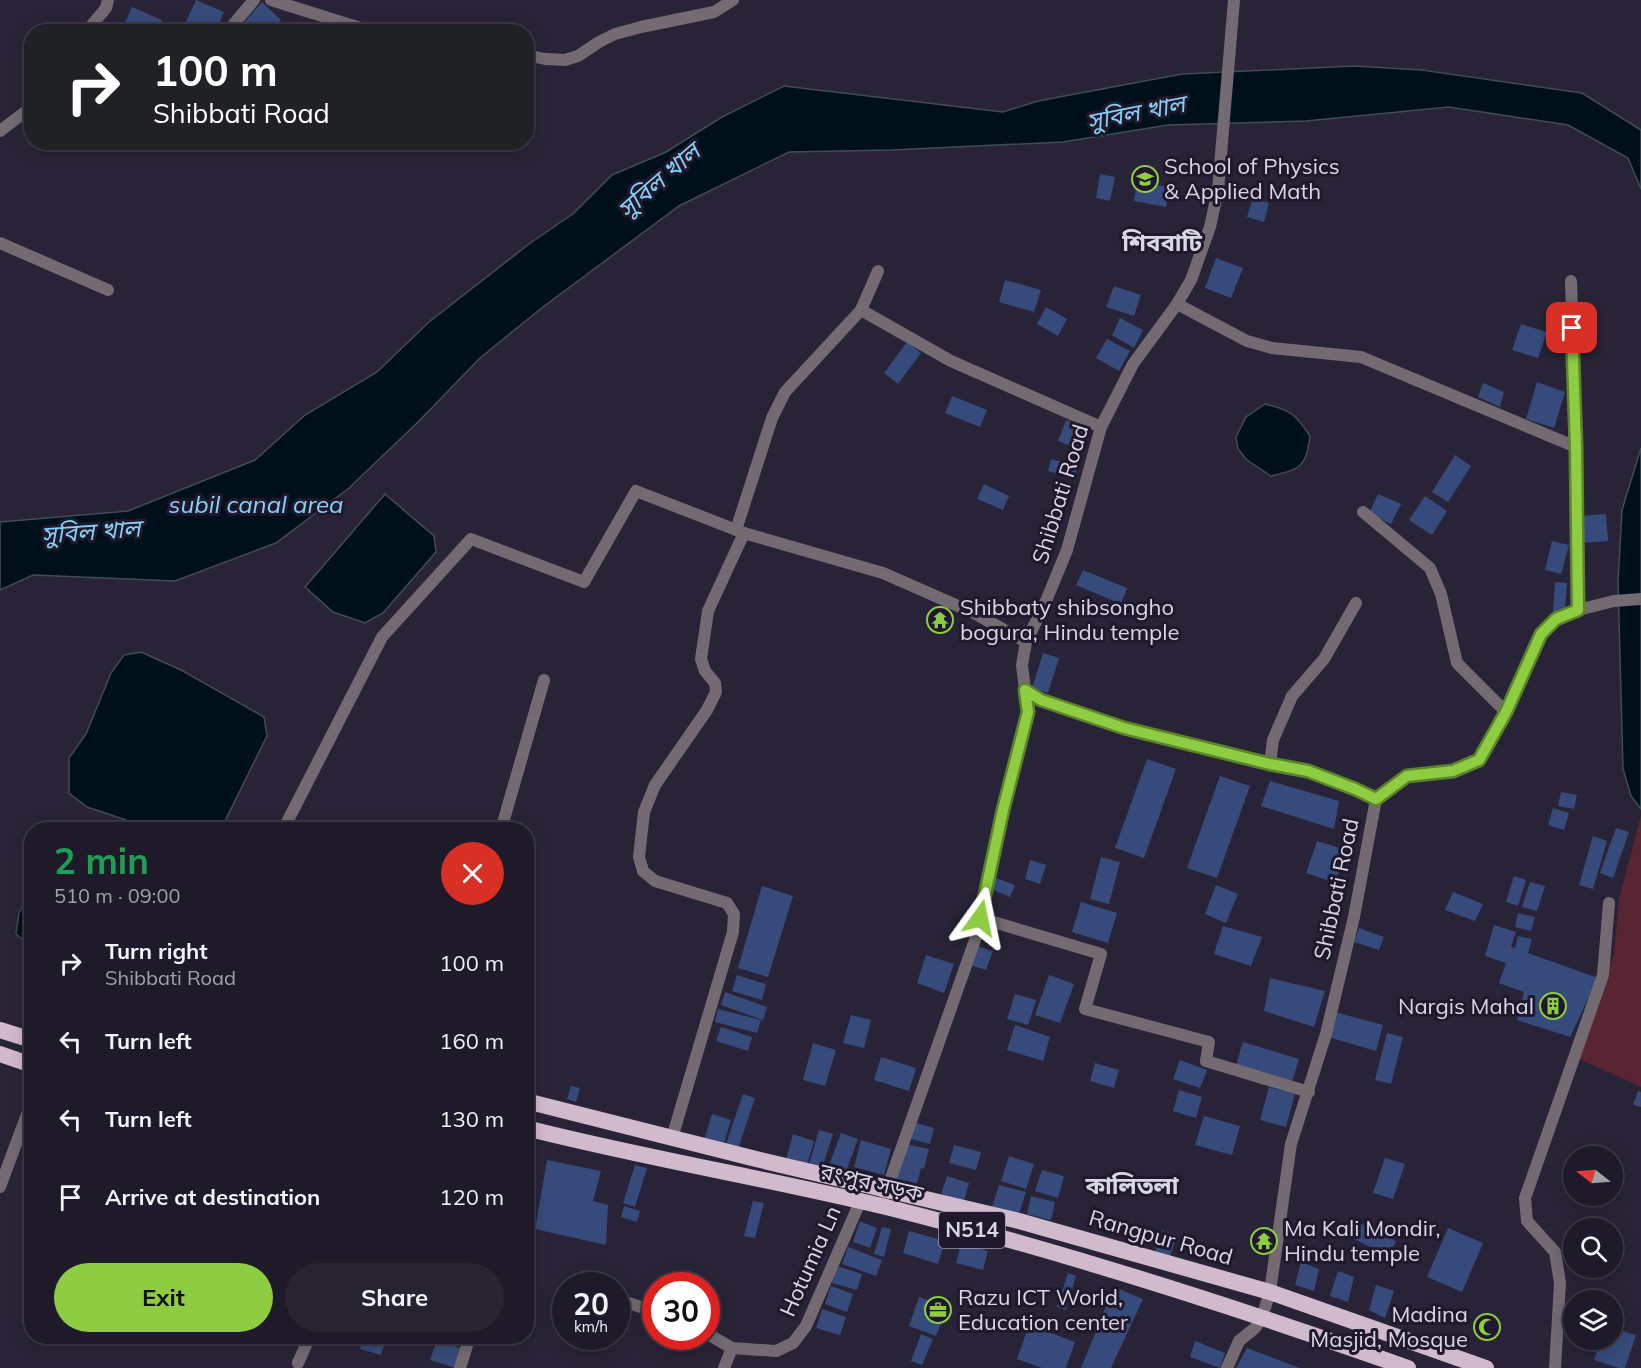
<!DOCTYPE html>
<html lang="en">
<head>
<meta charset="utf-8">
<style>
  body { margin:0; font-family:Mulish,"Noto Sans Bengali",sans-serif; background:#272331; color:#f1f3f6; height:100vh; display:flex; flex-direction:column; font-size:22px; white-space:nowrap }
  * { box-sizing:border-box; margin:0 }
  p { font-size:20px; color:#a1a1a8 }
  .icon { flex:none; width:33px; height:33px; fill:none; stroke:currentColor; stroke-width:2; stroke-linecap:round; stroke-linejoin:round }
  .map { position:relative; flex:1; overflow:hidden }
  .details { position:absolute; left:24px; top:822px; width:510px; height:522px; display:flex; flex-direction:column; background:#1f1a29; border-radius:24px; box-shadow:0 3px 15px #0003,0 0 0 2px #3c3846 }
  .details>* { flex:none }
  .guide { position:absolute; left:24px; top:24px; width:510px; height:126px; border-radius:24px; box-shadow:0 3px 15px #0003,0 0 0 2px #3c3846; background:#202124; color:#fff; overflow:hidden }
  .needle { width:39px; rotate:287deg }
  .tools { position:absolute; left:1563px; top:1146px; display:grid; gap:12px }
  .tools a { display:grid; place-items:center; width:60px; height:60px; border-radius:50%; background:#1f1a29; box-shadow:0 3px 15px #0003,0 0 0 2px #3c3846; font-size:30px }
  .speed { position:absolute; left:552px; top:1272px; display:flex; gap:12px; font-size:30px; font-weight:700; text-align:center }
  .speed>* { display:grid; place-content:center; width:78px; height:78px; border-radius:50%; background:#1f1a29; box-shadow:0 3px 15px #0003,0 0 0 2px #3c3846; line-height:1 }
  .speed small { font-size:15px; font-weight:400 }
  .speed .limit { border:9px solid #d22; background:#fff; color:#111 }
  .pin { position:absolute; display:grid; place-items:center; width:51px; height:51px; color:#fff; margin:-26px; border-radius:12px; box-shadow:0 3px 9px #0006 }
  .me { position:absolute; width:66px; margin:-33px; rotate:12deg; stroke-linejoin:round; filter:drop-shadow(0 0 4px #0008) }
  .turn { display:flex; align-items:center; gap:21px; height:126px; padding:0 30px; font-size:27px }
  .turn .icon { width:78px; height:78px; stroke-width:2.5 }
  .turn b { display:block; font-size:42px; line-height:51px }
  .round { display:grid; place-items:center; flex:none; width:63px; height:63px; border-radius:32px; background:#272331 }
  .summary { display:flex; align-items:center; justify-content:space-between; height:102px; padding:0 30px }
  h1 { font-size:36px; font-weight:700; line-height:45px; color:#1e9e55 }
  .cta { display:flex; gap:12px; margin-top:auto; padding:12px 30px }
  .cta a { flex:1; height:69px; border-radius:36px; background:#8ecd42; color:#111; font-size:24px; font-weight:700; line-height:69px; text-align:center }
  .cta a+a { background:#272331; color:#f1f3f6 }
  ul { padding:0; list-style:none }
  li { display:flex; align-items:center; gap:18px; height:78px; padding:0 30px }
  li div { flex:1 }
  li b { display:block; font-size:22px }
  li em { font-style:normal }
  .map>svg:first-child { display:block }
</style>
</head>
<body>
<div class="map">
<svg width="1641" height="1368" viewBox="0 0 1641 1368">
  <rect width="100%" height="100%" fill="#292337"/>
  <polygon fill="#592533" points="1641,815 1641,1087 1575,1057 1614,955 1619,899"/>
  <g fill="#00101a" stroke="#414c57" stroke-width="1.5">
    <polygon points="1354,66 1422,70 1582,93 1641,130 1641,189 1628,158 1568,125 1449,107 1306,121 1168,125 1063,142 892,150 789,152 679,206 543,307 480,358 418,422 349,488 276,543 175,581 33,575 0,590 0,522 128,511 255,460 305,415 377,372 429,322 529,244 574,213 612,175 666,152 722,117 784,86 1003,112 1038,101 1182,74"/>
    <path d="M1265 404C1291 410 1295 414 1310 436 1306 467 1301 469 1271 476L1247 460 1238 449 1236 437 1246 417Z"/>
    <polygon points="1641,448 1641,809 1631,796 1623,769 1618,582 1622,510"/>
    <polygon points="385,494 434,536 436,552 383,613 365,623 333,612 305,587"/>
    <polygon points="141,652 181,670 264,717 267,736 223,825 219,829 135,829 126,820 87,807 69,793 69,758 86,734 111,673 124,655"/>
    <polygon points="31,889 31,946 16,934 19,913"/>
  </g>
  <g fill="#364b7b">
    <polygon points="196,0 224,12 215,32 195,32 184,26"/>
    <polygon points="262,2 281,20 271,32 236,32"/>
    <polygon points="132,7 162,20 157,32 139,32 124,25"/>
    <polygon points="317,23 344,31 344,32 314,32"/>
    <polygon points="1100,174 1115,177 1110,201 1096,198"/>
    <polygon points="1137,182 1169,187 1166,207 1134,201"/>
    <polygon points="1253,198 1269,203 1264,222 1247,217"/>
    <polygon points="1216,258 1243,268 1231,298 1205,288"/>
    <polygon points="1005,280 1041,290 1034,312 999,302"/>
    <polygon points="1114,286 1141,295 1134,316 1106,307"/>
    <polygon points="1046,307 1067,319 1058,336 1037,324"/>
    <polygon points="1120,318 1143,330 1134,348 1112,335"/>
    <polygon points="1521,324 1547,332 1538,358 1512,350"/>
    <polygon points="1107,339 1130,351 1119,371 1096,358"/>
    <polygon points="907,342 921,353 898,384 884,373"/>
    <polygon points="1537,382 1565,392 1554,428 1526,419"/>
    <polygon points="1483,383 1504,392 1500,407 1478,397"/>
    <polygon points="952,396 987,410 980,427 945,413"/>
    <polygon points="1066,420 1090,429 1082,451 1058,441"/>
    <polygon points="1455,455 1471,466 1448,502 1432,492"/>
    <polygon points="1051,459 1078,466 1074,479 1048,471"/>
    <polygon points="984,484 1009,496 1003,510 977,499"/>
    <polygon points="1378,494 1401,504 1391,524 1369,513"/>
    <polygon points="1425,496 1447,511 1432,535 1409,520"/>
    <polygon points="1606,514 1608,541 1581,543 1579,516"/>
    <polygon points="1552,541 1569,545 1561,574 1545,570"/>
    <polygon points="1083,570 1127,588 1121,604 1076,585"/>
    <polygon points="1555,582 1567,583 1565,612 1553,612"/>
    <polygon points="1043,653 1059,658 1048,693 1032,688"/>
    <polygon points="1147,759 1176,769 1144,858 1115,848"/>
    <polygon points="1220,776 1250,786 1217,878 1187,868"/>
    <polygon points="1270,781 1339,801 1334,829 1261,806"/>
    <polygon points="1561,792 1577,795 1574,809 1558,806"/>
    <polygon points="1553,808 1569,813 1564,830 1548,825"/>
    <polygon points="1616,828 1629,832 1613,878 1600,873"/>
    <polygon points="1593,836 1607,841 1593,889 1579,885"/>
    <polygon points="1317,841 1346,850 1335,883 1306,873"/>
    <polygon points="1101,857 1120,862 1109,904 1090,899"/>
    <polygon points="1030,860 1046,865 1040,884 1025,879"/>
    <polygon points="1514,876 1526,880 1518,906 1506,902"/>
    <polygon points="993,877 1015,885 1010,897 989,888"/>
    <polygon points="1530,882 1545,886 1537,911 1522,907"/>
    <polygon points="1216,885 1238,894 1226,923 1205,914"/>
    <polygon points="762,886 793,896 768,977 738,968"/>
    <polygon points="1453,892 1483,904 1475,921 1445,910"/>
    <polygon points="1081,902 1117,913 1108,943 1072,932"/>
    <polygon points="1518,913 1535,917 1531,931 1515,927"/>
    <polygon points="1494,925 1516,932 1511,947 1515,948 1518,936 1532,939 1528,953 1598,978 1570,1037 1517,1020 1524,992 1499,983 1506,963 1485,956"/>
    <polygon points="1223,926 1262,937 1251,966 1214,954"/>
    <polygon points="1359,928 1384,937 1379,950 1354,942"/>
    <polygon points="977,946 993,951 986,970 970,965"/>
    <polygon points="926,955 954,964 944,993 917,983"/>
    <polygon points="737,975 766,984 762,1000 732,991"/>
    <polygon points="1049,975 1074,984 1060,1023 1035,1015"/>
    <polygon points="1270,978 1325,991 1314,1027 1264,1011"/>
    <polygon points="725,992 767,1007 763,1020 721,1005"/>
    <polygon points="1015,994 1036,1000 1028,1025 1007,1019"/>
    <polygon points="718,1009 761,1020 757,1033 715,1022"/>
    <polygon points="1335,1012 1383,1025 1376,1051 1328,1037"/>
    <polygon points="851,1015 871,1020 864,1048 843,1043"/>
    <polygon points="1015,1025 1050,1037 1043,1061 1007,1050"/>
    <polygon points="721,1027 752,1037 748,1051 716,1041"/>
    <polygon points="1387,1033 1403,1037 1391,1084 1375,1080"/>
    <polygon points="1243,1042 1299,1059 1292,1082 1236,1065"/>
    <polygon points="813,1043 836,1050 825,1086 803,1080"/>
    <polygon points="881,1057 916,1068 909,1091 874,1080"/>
    <polygon points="1180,1060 1207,1070 1200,1088 1173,1079"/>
    <polygon points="1095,1063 1119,1070 1114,1088 1090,1081"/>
    <polygon points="571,1086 580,1088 576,1102 567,1099"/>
    <polygon points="1269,1087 1295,1094 1286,1127 1260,1120"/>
    <polygon points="1179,1090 1202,1097 1196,1118 1173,1111"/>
    <polygon points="1638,1091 1641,1092 1641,1107 1633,1105"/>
    <polygon points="743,1094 755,1098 738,1149 726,1144"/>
    <polygon points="712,1114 731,1120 723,1146 704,1140"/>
    <polygon points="1204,1116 1240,1126 1232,1155 1195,1145"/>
    <polygon points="916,1123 934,1128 930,1144 911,1139"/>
    <polygon points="819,1130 833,1134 822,1168 809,1164"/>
    <polygon points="841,1133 858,1139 845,1174 828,1168"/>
    <polygon points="793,1134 814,1141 807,1165 786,1159"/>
    <polygon points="861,1140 891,1149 884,1175 854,1167"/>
    <polygon points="905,1144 929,1149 924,1169 921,1168 916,1187 895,1182"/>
    <polygon points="954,1145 981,1152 976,1170 949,1163"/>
    <polygon points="1009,1156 1034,1164 1026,1189 1001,1181"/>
    <polygon points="1385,1158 1405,1164 1393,1199 1373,1193"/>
    <polygon points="547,1160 601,1171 593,1201 608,1205 606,1245 535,1229"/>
    <polygon points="635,1165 647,1168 635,1207 623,1203"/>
    <polygon points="1042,1170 1064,1176 1058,1198 1035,1191"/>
    <polygon points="947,1176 969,1183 964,1201 941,1194"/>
    <polygon points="999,1185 1026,1192 1019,1214 992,1207"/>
    <polygon points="1031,1196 1055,1202 1051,1220 1027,1214"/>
    <polygon points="753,1201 764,1203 755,1238 744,1236"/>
    <polygon points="624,1206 640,1211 637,1222 621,1217"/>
    <polygon points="860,1221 877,1228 870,1248 853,1242"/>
    <polygon points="1359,1223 1396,1241 1389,1256 1352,1238"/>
    <polygon points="882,1227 891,1229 884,1257 874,1254"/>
    <polygon points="1448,1228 1483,1243 1462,1292 1427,1277"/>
    <polygon points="909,1231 945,1241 938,1264 903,1253"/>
    <polygon points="1162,1231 1177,1235 1170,1257 1155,1252"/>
    <polygon points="961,1244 988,1251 983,1270 956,1263"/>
    <polygon points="848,1247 882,1260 876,1276 842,1264"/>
    <polygon points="1301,1262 1319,1269 1314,1291 1295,1285"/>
    <polygon points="837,1266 862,1274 857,1290 832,1283"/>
    <polygon points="1338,1271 1354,1277 1348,1302 1330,1296"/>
    <polygon points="1068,1273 1076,1276 1066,1310 1057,1307"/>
    <polygon points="1376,1285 1394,1291 1385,1318 1369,1310"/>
    <polygon points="831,1286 853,1294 847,1312 825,1304"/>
    <polygon points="1114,1287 1143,1299 1111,1368 1081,1368"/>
    <polygon points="919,1297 947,1307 936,1336 909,1326"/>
    <polygon points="822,1309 846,1317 840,1335 816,1328"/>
    <polygon points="1029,1325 1075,1342 1066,1368 1042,1368 1017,1359"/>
    <polygon points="1612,1328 1636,1335 1625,1368 1619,1368 1594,1360 1601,1340 1612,1340"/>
    <polygon points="921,1334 933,1339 922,1365 911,1361"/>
    <polygon points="364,1336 379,1336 386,1339 381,1355 360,1349"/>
    <polygon points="437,1340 463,1349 456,1368 430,1360"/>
    <polygon points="1195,1341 1225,1353 1220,1368 1190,1357"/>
    <polygon points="1247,1348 1300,1368 1236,1368"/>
  </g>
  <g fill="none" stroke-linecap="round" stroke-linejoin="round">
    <g stroke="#736a72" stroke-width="12">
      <polyline points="86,32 106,8 108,0"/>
      <polyline points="0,243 108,290"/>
      <polyline points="1571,281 1576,447 1578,610"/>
      <polyline points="1177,304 1247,341 1272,348 1361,357 1576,447"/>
      <polyline points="861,310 951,361 1101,427"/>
      <polyline points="1363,512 1430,568 1441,594 1457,663 1506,712"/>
      <polyline points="736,530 772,418 785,392 861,310 878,271"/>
      <polyline points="1270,764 1273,740 1292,696 1324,659 1356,603"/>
      <polyline points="1376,799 1407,776 1453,771 1479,760 1506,712 1541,634 1556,619 1578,610 1614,601 1641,599"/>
      <polyline points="283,830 382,637 471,539 584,582 636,491 744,533 883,573 974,613 1026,642"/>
      <polyline points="501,830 544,680"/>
      <polyline points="980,918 1101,954 1085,1009 1209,1042 1206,1061 1309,1092"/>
      <polyline points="672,1138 733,932 734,914 727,903 655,881 643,871 639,857 644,812 655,785 707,710 716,692 715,683 705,671 701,659 708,611 744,533"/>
      <polyline points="526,1152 533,1129"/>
      <polyline points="0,1187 32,1101"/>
      <polyline points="885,1195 976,937 1003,810 1028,712 1025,690"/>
      <polyline points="616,1299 656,1312"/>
      <polyline points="706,1333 732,1348 776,1351 793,1343 806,1326 860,1202"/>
      <polyline points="298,1363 310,1336"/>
      <polyline points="460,1368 470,1336"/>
      <polyline points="724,1368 732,1348"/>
      <polyline points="1227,1368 1239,1341 1255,1328 1262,1317"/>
      <polyline points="1555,1368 1560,1283 1555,1252 1527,1221 1525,1198 1603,975 1609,903"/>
    </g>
    <g stroke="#736a72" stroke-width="12">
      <polyline points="271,0 373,32"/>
      <polyline points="1234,0 1218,190 1210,227 1191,280 1177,304 1133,364 1101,427 1067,550 1046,601 1026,642 1022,665 1025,690 1041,700 1124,728 1270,764 1308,771 1355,789 1376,799 1354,917 1326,1034 1291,1144 1270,1292 1262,1317"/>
      <polyline points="227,32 254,0"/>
      <polyline points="526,55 545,59 565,60 578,56 599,42 615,34 641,27 714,12 733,0"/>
      <polyline points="0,131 25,112 32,104"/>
    </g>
    <g stroke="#d0bacc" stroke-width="16">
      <polyline points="0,1030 32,1040"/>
      <polyline points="0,1054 32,1065"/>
      <polyline points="526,1101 756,1159 1019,1221 1270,1292 1486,1368"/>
      <path d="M526 1128C648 1159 772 1179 894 1209 1068 1253 1239 1308 1408 1368"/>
    </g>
  </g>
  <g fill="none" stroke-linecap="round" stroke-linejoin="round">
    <defs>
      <polyline id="route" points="980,918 1003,810 1028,712 1025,690 1041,700 1124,728 1270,764 1308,771 1355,789 1376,799 1407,776 1453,771 1479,760 1506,712 1541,634 1556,619 1578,610 1576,447 1572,328"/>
    </defs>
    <use href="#route" stroke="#5c852b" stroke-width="15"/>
    <use href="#route" stroke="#8ecd42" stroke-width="10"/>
  </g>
  <defs>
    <symbol id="school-ring" viewBox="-11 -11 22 22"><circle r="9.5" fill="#20192d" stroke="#8ecd42" stroke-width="1.5"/><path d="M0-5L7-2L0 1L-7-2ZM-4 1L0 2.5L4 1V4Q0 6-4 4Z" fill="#8ecd42"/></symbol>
    <symbol id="temple-ring" viewBox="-11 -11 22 22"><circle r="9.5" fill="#20192d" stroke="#8ecd42" stroke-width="1.5"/><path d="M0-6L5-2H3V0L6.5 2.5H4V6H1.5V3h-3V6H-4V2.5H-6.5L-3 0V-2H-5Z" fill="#8ecd42"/></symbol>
    <symbol id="building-ring" viewBox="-11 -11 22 22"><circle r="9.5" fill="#20192d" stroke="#8ecd42" stroke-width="1.5"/><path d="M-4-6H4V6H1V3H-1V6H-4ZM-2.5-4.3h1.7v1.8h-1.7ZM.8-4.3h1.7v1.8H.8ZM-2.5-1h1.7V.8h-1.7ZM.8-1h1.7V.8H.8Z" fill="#8ecd42"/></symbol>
    <symbol id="office-ring" viewBox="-11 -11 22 22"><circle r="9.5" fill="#20192d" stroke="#8ecd42" stroke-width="1.5"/><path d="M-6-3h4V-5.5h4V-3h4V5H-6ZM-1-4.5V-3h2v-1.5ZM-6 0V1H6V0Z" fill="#8ecd42"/></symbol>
    <symbol id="mosque-ring" viewBox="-11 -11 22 22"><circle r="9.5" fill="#20192d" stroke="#8ecd42" stroke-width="1.5"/><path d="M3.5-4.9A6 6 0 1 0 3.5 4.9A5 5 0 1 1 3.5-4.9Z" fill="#8ecd42"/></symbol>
  </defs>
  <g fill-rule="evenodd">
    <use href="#school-ring" x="1130" y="164" width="30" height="30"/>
    <use href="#temple-ring" x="925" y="605" width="30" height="30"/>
    <use href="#building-ring" x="1538" y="991" width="30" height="30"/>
    <use href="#temple-ring" x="1249" y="1226" width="30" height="30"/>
    <use href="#office-ring" x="923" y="1295" width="30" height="30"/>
    <use href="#mosque-ring" x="1472" y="1312" width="30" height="30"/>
  </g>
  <g text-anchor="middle" stroke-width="6" stroke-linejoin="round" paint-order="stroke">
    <rect fill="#20192d" stroke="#a29ead" stroke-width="1.5" x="939" y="1212" width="66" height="36" rx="4.5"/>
    <g font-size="21" font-weight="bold" fill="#dad7e4">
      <text x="972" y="1237">N514</text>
    </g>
    <g font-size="22" fill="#dad7e4" stroke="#20192d" text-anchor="start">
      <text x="1164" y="174">School of Physics<tspan x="1164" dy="25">&amp; Applied Math</tspan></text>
      <text x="960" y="615">Shibbaty shibsongho<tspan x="960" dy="25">bogura, Hindu temple</tspan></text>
      <text x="1534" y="1014" text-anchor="end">Nargis Mahal</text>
      <text x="1284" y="1236">Ma Kali Mondir,<tspan x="1284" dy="25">Hindu temple</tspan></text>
      <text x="958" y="1305">Razu ICT World,<tspan x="958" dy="25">Education center</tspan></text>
      <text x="1468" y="1322" text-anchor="end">Madina<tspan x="1468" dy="25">Masjid, Mosque</tspan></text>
    </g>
    <g font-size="22" fill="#dad7e4" stroke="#20192d">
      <text transform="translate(1060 494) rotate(-73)" y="8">Shibbati Road</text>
      <text transform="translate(1336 889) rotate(-78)" y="8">Shibbati Road</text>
      <text transform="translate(872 1182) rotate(13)" y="8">রংপুর সড়ক</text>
      <text transform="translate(1161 1237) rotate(16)" y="8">Rangpur Road</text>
      <text transform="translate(810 1261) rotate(-66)" y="8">Hotumia Ln</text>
    </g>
    <g font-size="24" font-style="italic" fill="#86d1f6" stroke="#20192d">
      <text transform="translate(1136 113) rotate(-11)" y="8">সুবিল খাল</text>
      <text transform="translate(659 181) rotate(-41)" y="8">সুবিল খাল</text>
      <text x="256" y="513">subil canal area</text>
      <text transform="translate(91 532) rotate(-4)" y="8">সুবিল খাল</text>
    </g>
    <g font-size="24" font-weight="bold" fill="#dad7e4" stroke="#20192d">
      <text x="1162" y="251">শিববাটি</text>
      <text x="1132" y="1194">কালিতলা</text>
    </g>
  </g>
</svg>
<div class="tools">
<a><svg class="needle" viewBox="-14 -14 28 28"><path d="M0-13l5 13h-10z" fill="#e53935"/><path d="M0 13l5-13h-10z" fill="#a1a1a8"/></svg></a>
<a><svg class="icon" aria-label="search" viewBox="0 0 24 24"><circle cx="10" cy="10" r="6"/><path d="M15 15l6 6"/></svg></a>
<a><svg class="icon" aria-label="layers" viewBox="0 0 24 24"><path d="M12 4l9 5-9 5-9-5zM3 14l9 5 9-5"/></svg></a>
</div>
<div class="speed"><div>20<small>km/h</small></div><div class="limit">30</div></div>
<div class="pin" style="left:1572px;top:328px;background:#d93025"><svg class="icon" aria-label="arrive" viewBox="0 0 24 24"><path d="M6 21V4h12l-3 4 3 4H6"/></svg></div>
<svg class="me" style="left:980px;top:918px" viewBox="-20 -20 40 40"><path d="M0-17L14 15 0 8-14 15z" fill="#8ecd42" stroke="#fff" stroke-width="4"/></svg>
<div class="guide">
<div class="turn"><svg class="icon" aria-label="right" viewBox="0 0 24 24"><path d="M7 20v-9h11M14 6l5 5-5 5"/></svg><div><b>100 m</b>Shibbati Road</div></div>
</div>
<section class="details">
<div class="summary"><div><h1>2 min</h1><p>510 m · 09:00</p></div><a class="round" style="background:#d93025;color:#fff"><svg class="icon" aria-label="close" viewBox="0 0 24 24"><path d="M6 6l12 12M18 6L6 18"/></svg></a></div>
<ul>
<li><svg class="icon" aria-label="right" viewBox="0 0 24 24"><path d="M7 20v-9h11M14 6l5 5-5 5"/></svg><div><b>Turn right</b><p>Shibbati Road</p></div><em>100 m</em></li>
<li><svg class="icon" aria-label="left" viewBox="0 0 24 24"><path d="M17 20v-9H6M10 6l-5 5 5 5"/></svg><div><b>Turn left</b></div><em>160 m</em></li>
<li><svg class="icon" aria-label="left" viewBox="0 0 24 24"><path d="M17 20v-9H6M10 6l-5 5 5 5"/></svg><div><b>Turn left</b></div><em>130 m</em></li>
<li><svg class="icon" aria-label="arrive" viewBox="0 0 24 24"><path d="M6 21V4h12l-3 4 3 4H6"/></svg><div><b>Arrive at destination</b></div><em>120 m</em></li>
</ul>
<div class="cta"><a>Exit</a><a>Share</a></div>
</section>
</div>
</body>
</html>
